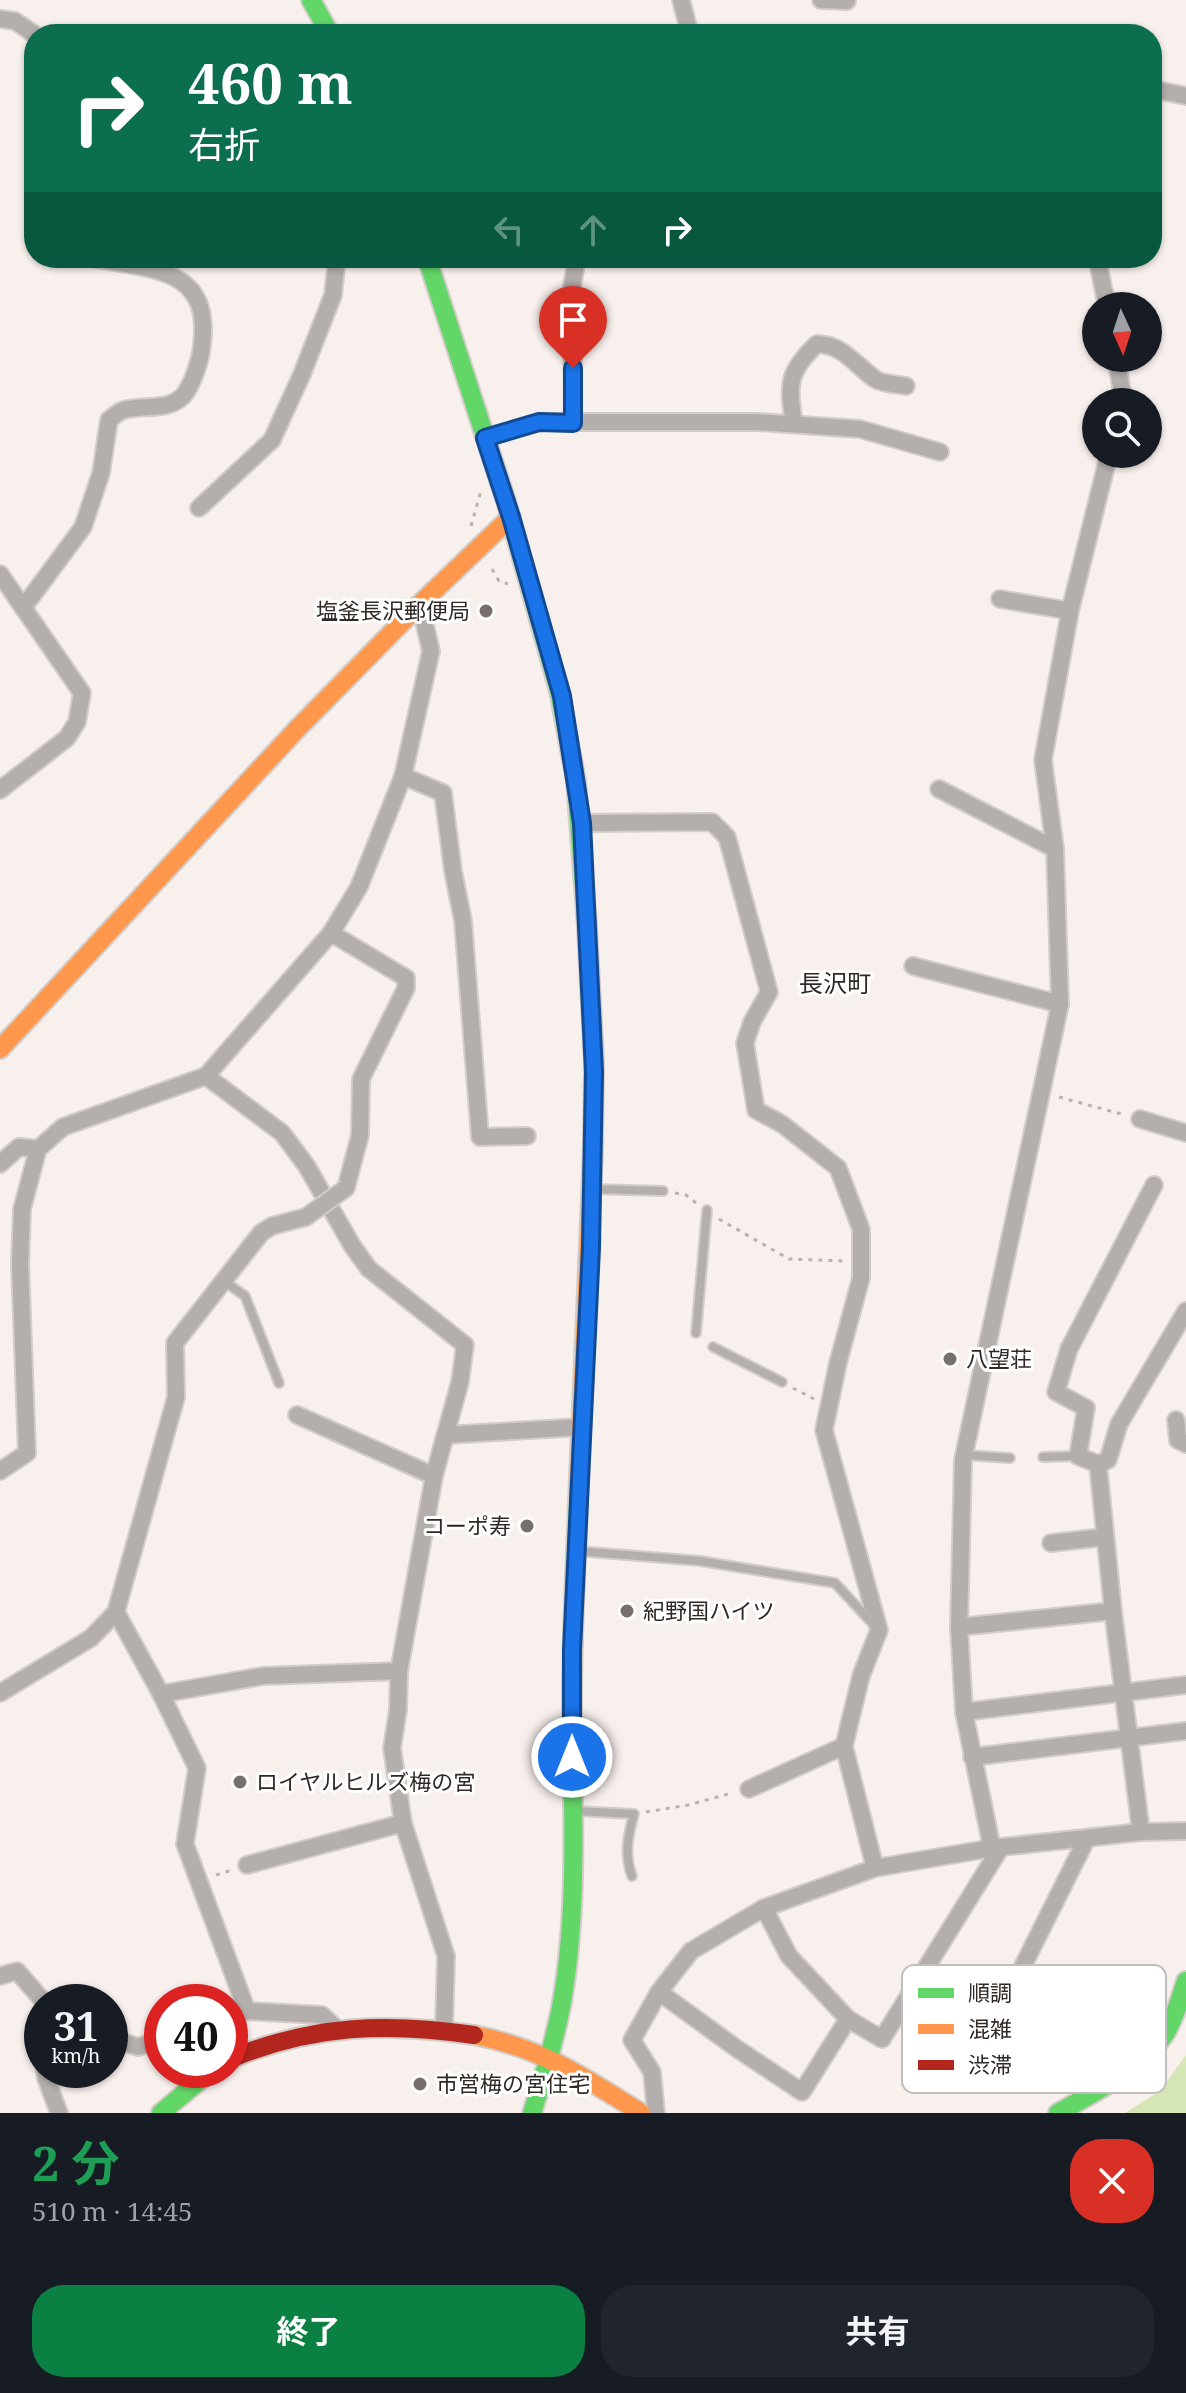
<!DOCTYPE html>
<html lang="ja">
<head>
<meta charset="utf-8">
<style>
  body { margin:0; font-family:"Noto Serif","Noto Sans JP",serif; background:#20242c; color:#f1f3f6; height:100vh; display:flex; flex-direction:column; font-size:30px; white-space:nowrap }
  * { box-sizing:border-box; margin:0 }
  p { font-size:26px; color:#9ea1a6 }
  .icon { flex:none; width:44px; height:44px; fill:none; stroke:currentColor; stroke-width:2; stroke-linecap:round; stroke-linejoin:round }
  .map { position:relative; height:2113px; overflow:hidden }
  .side { display:flex; flex-direction:column; background:#171b24; flex:1 }
  .side>* { flex:none }
  .banner { position:absolute; left:24px; top:24px; width:1138px; height:244px; border-radius:32px; box-shadow:0 2px 6px #0004; background:#0b6e4f; color:#fff; overflow:hidden }
  .needle { width:52px; rotate:177deg }
  .buttons { position:absolute; left:1082px; top:292px; display:grid; gap:16px }
  .buttons a { display:grid; place-items:center; width:80px; height:80px; border-radius:50%; background:#171b24; box-shadow:0 2px 6px #0004; font-size:40px }
  .speed { position:absolute; left:24px; top:1984px; display:flex; gap:16px; font-size:40px; font-weight:700; text-align:center }
  .speed>* { display:grid; place-content:center; width:104px; height:104px; border-radius:50%; background:#171b24; box-shadow:0 2px 6px #0004; line-height:1 }
  .speed small { font-size:20px; font-weight:400 }
  .speed .limit { border:12px solid #d22; background:#fff; color:#111 }
  .pin { position:absolute; display:grid; place-items:center; width:68px; height:68px; color:#fff; margin:-82px -34px; border-radius:50% 50% 50% 0; rotate:-45deg; box-shadow:0 0 8px #0007 }
  .pin .icon { rotate:45deg }
  .me { position:absolute; width:88px; margin:-44px; rotate:0deg; stroke-linejoin:round; filter:drop-shadow(0 0 6px #0008) }
  .turn { display:flex; align-items:center; gap:28px; height:168px; padding:0 32px; font-size:36px }
  .turn .icon { width:104px; height:104px; stroke-width:2.5 }
  .turn b { display:block; font-size:56px; line-height:68px }
  .lanes { display:flex; align-items:center; height:76px; padding:0 32px; background:#0003; justify-content:center; gap:40px; direction:ltr }
  .lanes .off { opacity:.35 }
  .round { display:grid; place-items:center; flex:none; width:84px; height:84px; border-radius:32px; background:#20242c }
  .headline { display:flex; align-items:center; justify-content:space-between; height:136px; padding:0 32px }
  h1 { font-size:48px; font-weight:700; line-height:60px; color:#1e9e55 }
  .button { display:flex; gap:16px; margin-top:auto; padding:16px 32px }
  .button a { flex:1; height:92px; border-radius:32px; background:#0b8043; color:#fff; font-size:32px; font-weight:700; line-height:92px; text-align:center }
  .button a+a { background:#20242c; color:#f1f3f6 }
  .map>svg:first-child { display:block }
</style>
</head>
<body>
<div class="map">
<svg width="1186" height="2113" viewBox="0 0 1186 2113">
  <rect width="100%" height="100%" fill="#f8f0ec"/>
  <polygon fill="#d6e6b7" points="1186,2055 1186,2113 1125,2113 1160,2091"/>
  <g fill="none" stroke-linecap="round" stroke-linejoin="round">
    <defs>
      <g id="lane">
        <polyline points="592,1189 663,1191"/>
        <polyline points="224,1281 245,1296 279,1383"/>
        <polyline points="696,1333 707,1210"/>
        <polyline points="713,1347 782,1382"/>
        <polyline points="964,1455 1010,1458"/>
        <polyline points="1043,1457 1078,1456"/>
        <polyline points="577,1551 700,1561 835,1583 872,1623"/>
        <path d="M576 1811 634 1814C628 1835 624 1855 632 1876"/>
      </g>
      <g id="street">
        <polyline points="681,0 690,34"/>
        <polyline points="821,0 847,1"/>
        <polyline points="0,19 15,21 34,34"/>
        <polyline points="1152,89 1186,96"/>
        <polyline points="1097,258 1107,306"/>
        <polyline points="1116,358 1123,397 1122,402"/>
        <polyline points="573,423 572,286 577,258"/>
        <path d="M794 424C788 385 787 372 817 344 844 345 854 364 875 379 883 384 896 384 906 386"/>
        <polyline points="485,438 539,422 757,422 860,429 940,452"/>
        <polyline points="199,508 272,440 302,374 333,295 337,258"/>
        <polyline points="0,574 82,693 77,722 67,738 0,790"/>
        <polyline points="1000,599 1070,611"/>
        <path d="M23 608 83 527 101 473 109 420C113 417 119 411 124 410 143 404 167 412 183 396 192 386 201 359 202 345 212 266 150 270 92 258"/>
        <polyline points="403,776 443,793 453,871 463,921 480,1137 527,1136"/>
        <polyline points="939,789 1055,849"/>
        <polyline points="582,823 712,822 727,837 769,992 752,1022 745,1043 756,1110 782,1124 838,1168 861,1229 861,1278 838,1363 824,1430 879,1630 861,1676 844,1746 875,1868"/>
        <polyline points="331,933 406,978 406,988 361,1079 360,1135 346,1188"/>
        <polyline points="913,966 1060,1004"/>
        <polyline points="206,1076 282,1133 306,1165 353,1247 369,1269 465,1345 460,1382 434,1476 399,1671 398,1710 392,1748 403,1823 446,1956 444,2029"/>
        <polyline points="1140,1119 1186,1133"/>
        <polyline points="0,1164 19,1147 38,1149"/>
        <polyline points="297,1415 434,1476"/>
        <polyline points="1176,1420 1178,1440 1186,1444"/>
        <polyline points="445,1435 582,1427"/>
        <polyline points="1098,1464 1078,1456 1086,1408 1056,1392 1069,1349 1154,1185"/>
        <polyline points="0,1471 27,1453 20,1264 22,1209 38,1149 63,1127 206,1076 331,933 359,887 403,776 431,651 420,604"/>
        <polyline points="1051,1543 1105,1537"/>
        <polyline points="116,1612 161,1694 197,1768 185,1844 247,2011"/>
        <polyline points="959,1627 1113,1611"/>
        <polyline points="0,1693 91,1638 116,1612 176,1397 175,1343 261,1233 272,1226 306,1217"/>
        <polyline points="161,1694 263,1676 399,1671"/>
        <polyline points="964,1712 1186,1685"/>
        <polyline points="972,1757 1186,1731"/>
        <polyline points="749,1789 844,1746"/>
        <polyline points="1141,1832 1113,1611 1098,1464 1108,1460 1119,1424 1186,1311"/>
        <polyline points="992,1848 964,1712 959,1627 963,1460 1060,1004 1055,849 1043,760 1070,611 1109,454"/>
        <polyline points="247,1865 403,1823"/>
        <polyline points="764,1908 789,1956 848,2019 882,2039 1001,1847"/>
        <polyline points="0,1976 17,1971 44,2002"/>
        <polyline points="659,1992 736,2048 802,2092 848,2019"/>
        <polyline points="230,2016 247,2011 322,2015 337,2029"/>
        <polyline points="110,2038 138,2047 162,2039"/>
        <polyline points="986,2040 1087,1838"/>
        <polyline points="45,2070 46,2078 59,2113"/>
        <polyline points="656,2113 652,2072 632,2040 659,1992 691,1951 764,1908 875,1868 992,1848 1141,1832 1186,1831"/>
      </g>
      <g id="fast">
        <polyline points="311,0 330,34"/>
        <polyline points="427,258 506,501 559,691 576,781 587,927"/>
        <polyline points="161,2113 212,2070"/>
        <path d="M532 2113C544 2076 555 2040 562 2002 579 1904 572 1803 572 1704 572 1629 576 1554 579 1479"/>
        <path d="M1058 2113C1096 2091 1140 2071 1165 2034 1175 2018 1180 1999 1186 1981"/>
      </g>
      <g id="slow">
        <polyline points="0,1049 298,728 420,604 511,517"/>
        <polyline points="579,1479 593,1149 594,1061 587,927"/>
        <path d="M474 2035C541 2048 584 2077 641 2113"/>
      </g>
      <path id="jam" d="M230 2059C313 2025 386 2022 474 2035"/>
    </defs>
    <use href="#lane" stroke="#d3cdc9" stroke-width="12"/>
    <use href="#street" stroke="#d3cdc9" stroke-width="20"/>
    <use href="#fast" stroke="#d3cdc9" stroke-width="22"/>
    <use href="#slow" stroke="#d3cdc9" stroke-width="22"/>
    <use href="#jam" stroke="#d3cdc9" stroke-width="22"/>
    <g stroke="#b7b4b0" stroke-width="3" stroke-dasharray="4 6" stroke-linecap="butt">
      <polyline points="471,526 481,491"/>
      <polyline points="492,569 499,581 508,584"/>
      <polyline points="1059,1097 1125,1115"/>
      <polyline points="675,1193 686,1195 696,1203"/>
      <polyline points="719,1219 789,1259 844,1261"/>
      <polyline points="793,1388 814,1399"/>
      <polyline points="646,1812 688,1805 732,1793"/>
      <polyline points="216,1875 232,1870"/>
    </g>
    <use href="#lane" stroke="#b4afad" stroke-width="8"/>
    <use href="#street" stroke="#b4afad" stroke-width="16"/>
    <use href="#fast" stroke="#63d668" stroke-width="18"/>
    <use href="#slow" stroke="#ff974d" stroke-width="18"/>
    <use href="#jam" stroke="#b3261e" stroke-width="18"/>
    <defs>
      <polyline id="street-bridge" points="306,1217 346,1188"/>
    </defs>
    <use href="#street-bridge" stroke="#d3cdc9" stroke-width="20" stroke-linecap="butt"/>
    <use href="#street-bridge" stroke="#b4afad" stroke-width="16"/>
  </g>
  <g fill="none" stroke-linecap="round" stroke-linejoin="round">
    <defs>
      <polyline id="route" points="572,1757 572,1650 591,1248 594,1072 582,823 562,696 511,517 485,438 539,422 573,423 573,368"/>
    </defs>
    <use href="#route" stroke="#114b97" stroke-width="20"/>
    <use href="#route" stroke="#1a73e8" stroke-width="14"/>
  </g>
  <g fill="#766f6b" stroke="#fff" stroke-width="3">
    <circle cx="486" cy="611" r="8"/>
    <circle cx="950" cy="1359" r="8"/>
    <circle cx="527" cy="1526" r="8"/>
    <circle cx="627" cy="1611" r="8"/>
    <circle cx="240" cy="1782" r="8"/>
    <circle cx="420" cy="2084" r="8"/>
  </g>
  <g text-anchor="middle" stroke-width="6" stroke-linejoin="round" paint-order="stroke">
    <g font-size="22" fill="#302925" stroke="#fff" text-anchor="start">
      <text x="470" y="619" text-anchor="end">塩釜長沢郵便局</text>
      <text x="966" y="1367">八望荘</text>
      <text x="511" y="1534" text-anchor="end">コーポ寿</text>
      <text x="643" y="1619">紀野国ハイツ</text>
      <text x="256" y="1790">ロイヤルヒルズ梅の宮</text>
      <text x="436" y="2092">市営梅の宮住宅</text>
    </g>
    <g font-size="24" fill="#302925" stroke="#fff">
      <text x="835" y="992">長沢町</text>
    </g>
  </g>
  <rect x="902" y="1965" width="264" height="128" rx="12" fill="#fff" stroke="#c1bfbe" stroke-width="2"/>
  <rect x="918" y="1988" width="36" height="10" fill="#63d668"/>
  <rect x="918" y="2024" width="36" height="10" fill="#ff974d"/>
  <rect x="918" y="2060" width="36" height="10" fill="#b3261e"/>
  <g font-size="22" fill="#302925">
    <text x="968" y="2001">順調</text>
    <text x="968" y="2037">混雑</text>
    <text x="968" y="2073">渋滞</text>
  </g>
</svg>
<div class="buttons">
<a><svg class="needle" viewBox="-14 -14 28 28"><path d="M0-13l5 13h-10z" fill="#e53935"/><path d="M0 13l5-13h-10z" fill="#9ea1a6"/></svg></a>
<a><svg class="icon" aria-label="search" viewBox="0 0 24 24"><circle cx="10" cy="10" r="6"/><path d="M15 15l6 6"/></svg></a>
</div>
<div class="speed"><div>31<small>km/h</small></div><div class="limit">40</div></div>
<div class="pin" style="left:573px;top:368px;background:#d93025"><svg class="icon" aria-label="arrive" viewBox="0 0 24 24"><path d="M6 21V4h12l-3 4 3 4H6"/></svg></div>
<svg class="me" style="left:572px;top:1757px" viewBox="-20 -20 40 40"><circle r="17" fill="#1a73e8" stroke="#fff" stroke-width="3"/><path d="M0-11L8 9 0 5-8 9z" fill="#fff"/></svg>
<div class="banner">
<div class="turn"><svg class="icon" aria-label="right" viewBox="0 0 24 24"><path d="M7 20v-9h11M14 6l5 5-5 5"/></svg><div><b>460 m</b>右折</div></div>
<div class="lanes"><svg class="icon off" aria-label="left" viewBox="0 0 24 24"><path d="M17 20v-9H6M10 6l-5 5 5 5"/></svg><svg class="icon off" aria-label="ahead" viewBox="0 0 24 24"><path d="M12 20V5M6 11l6-6 6 6"/></svg><svg class="icon" aria-label="right" viewBox="0 0 24 24"><path d="M7 20v-9h11M14 6l5 5-5 5"/></svg></div>
</div>
</div>
<section class="side">
<div class="headline"><div><h1>2 分</h1><p>510 m · 14:45</p></div><a class="round" style="background:#d93025;color:#fff"><svg class="icon" aria-label="close" viewBox="0 0 24 24"><path d="M6 6l12 12M18 6L6 18"/></svg></a></div>
<div class="button"><a>終了</a><a>共有</a></div>
</section>
</body>
</html>
